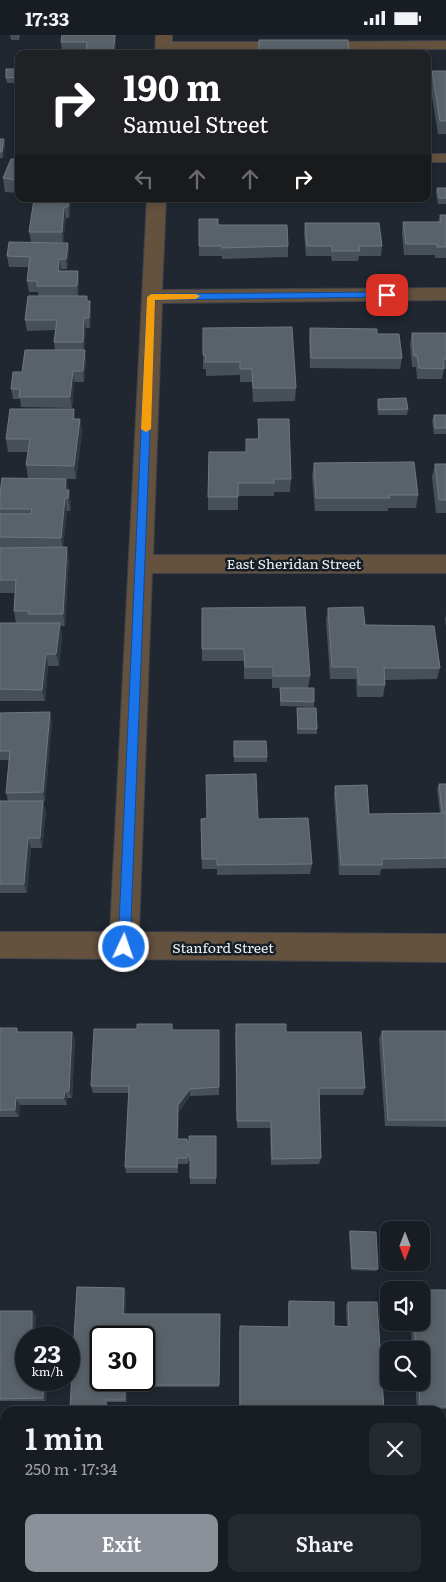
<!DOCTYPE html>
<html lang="en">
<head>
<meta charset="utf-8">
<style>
  body { margin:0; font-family:Literata,serif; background:#252a31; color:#f1f3f6; height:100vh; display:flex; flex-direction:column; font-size:19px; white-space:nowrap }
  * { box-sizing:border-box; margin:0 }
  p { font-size:16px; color:#9fa2a6 }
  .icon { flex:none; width:28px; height:28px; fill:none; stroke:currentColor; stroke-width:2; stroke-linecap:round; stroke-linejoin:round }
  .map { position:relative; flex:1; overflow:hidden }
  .panel { position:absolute; left:0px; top:1371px; width:446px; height:176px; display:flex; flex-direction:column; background:#181d24; border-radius:15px 15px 0 0; box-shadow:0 2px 8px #0003,0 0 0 1px #363b41 }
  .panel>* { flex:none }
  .top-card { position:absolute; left:15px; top:15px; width:416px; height:152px; border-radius:10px; box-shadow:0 2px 8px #0003,0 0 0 1px #363b41; background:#202124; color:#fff; overflow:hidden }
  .needle { width:32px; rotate:180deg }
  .tools { position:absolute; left:380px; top:1186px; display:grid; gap:10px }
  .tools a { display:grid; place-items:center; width:50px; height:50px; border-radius:10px; background:#181d24; box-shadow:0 2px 8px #0003,0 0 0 1px #363b41; font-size:25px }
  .speed { position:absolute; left:15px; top:1291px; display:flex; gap:10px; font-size:25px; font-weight:700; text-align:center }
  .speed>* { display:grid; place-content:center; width:65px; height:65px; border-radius:50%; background:#181d24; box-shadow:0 2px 8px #0003,0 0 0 1px #363b41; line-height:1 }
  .speed small { font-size:12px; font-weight:400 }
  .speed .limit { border:2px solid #111; border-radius:8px; background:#fff; color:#111 }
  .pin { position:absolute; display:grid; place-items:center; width:42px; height:42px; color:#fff; margin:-21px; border-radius:10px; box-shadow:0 2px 8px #0006 }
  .me { position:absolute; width:55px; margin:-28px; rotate:3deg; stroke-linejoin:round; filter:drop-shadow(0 0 4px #0008) }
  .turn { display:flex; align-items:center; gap:18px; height:105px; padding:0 25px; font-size:22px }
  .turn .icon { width:65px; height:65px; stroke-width:2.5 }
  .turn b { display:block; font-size:35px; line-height:42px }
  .lanes { display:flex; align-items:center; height:48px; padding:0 25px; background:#0003; justify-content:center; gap:25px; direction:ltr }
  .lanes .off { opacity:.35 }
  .round { display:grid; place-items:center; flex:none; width:52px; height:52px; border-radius:10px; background:#252a31 }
  .headline { display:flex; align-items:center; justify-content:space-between; height:85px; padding:0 25px }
  h1 { font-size:30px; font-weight:600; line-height:38px }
  .action { display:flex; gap:10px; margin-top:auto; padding:10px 25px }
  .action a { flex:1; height:58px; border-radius:10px; background:#8c9099; color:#fff; font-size:20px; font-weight:600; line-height:58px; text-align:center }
  .action a+a { background:#252a31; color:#f1f3f6 }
  .status { display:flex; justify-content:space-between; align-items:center; height:35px; padding:0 25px; background:#181d24; direction:ltr }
  .status svg { height:14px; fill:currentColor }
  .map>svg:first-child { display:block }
</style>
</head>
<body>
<div class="status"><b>17:33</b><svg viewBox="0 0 49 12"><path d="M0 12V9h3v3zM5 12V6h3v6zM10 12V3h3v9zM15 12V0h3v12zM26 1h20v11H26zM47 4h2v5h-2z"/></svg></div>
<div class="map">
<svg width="446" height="1547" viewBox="0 0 446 1547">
  <rect width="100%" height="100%" fill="#202730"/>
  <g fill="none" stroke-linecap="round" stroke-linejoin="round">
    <defs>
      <g id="lane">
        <polygon points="446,6 446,14 321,15 315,11 321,7"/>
        <polygon points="164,7 284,7 290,11 284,15 160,14 158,11"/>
        <rect x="428" y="119" width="18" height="8"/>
      </g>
      <g id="street">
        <polygon points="156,0 172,0 172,19 155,19"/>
        <polygon points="147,164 166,164 162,255 446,253 446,265 162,268 153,520 446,520 446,538 152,538 139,897 446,899 446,927 0,923 0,897 110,897"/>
        <rect x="0" y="1475" width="5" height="38"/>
        <rect x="441" y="1478" width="5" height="38"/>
      </g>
    </defs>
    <use href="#lane" stroke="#3d434c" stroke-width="2"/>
    <use href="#street" stroke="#3d434c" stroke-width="2"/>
    <use href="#lane" fill="#64523f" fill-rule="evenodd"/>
    <use href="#street" fill="#64523f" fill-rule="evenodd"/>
  </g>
  <g fill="#474f58">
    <polygon points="10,0 20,0 19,5 11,5"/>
    <polygon points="62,0 116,0 116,6 115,19 62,18 61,7"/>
    <polygon points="19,34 19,48 7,48 6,43"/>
    <polygon points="432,36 446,36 446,99 438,99 430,49"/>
    <polygon points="0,104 5,110 3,123 0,123"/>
    <polygon points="19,123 19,158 5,157 3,143"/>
    <polygon points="437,153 446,153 446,169 438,169 436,159"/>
    <polygon points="34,164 71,169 69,183 66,183 63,207 31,207 29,197"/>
    <rect x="191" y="164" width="18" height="1"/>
    <polygon points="440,180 446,180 446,223 435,223 435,220 404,220 402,198 403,187 438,187"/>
    <polygon points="305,188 382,211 381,221 359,221 358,226 332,226 331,221 306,221 304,199"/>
    <polygon points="218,190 288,211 288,222 222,224 222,221 199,221 199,211"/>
    <polygon points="68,208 69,218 67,234 61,234 60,236 79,246 78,261 88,266 90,266 91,276 90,293 86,293 84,315 86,325 84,347 74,347 72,373 21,372 20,364 13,364 11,354 22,337 55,315 54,307 55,295 27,296 25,285 38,261 38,257 29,257 27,246 29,232 9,232 7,221"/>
    <polygon points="203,293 296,353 295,366 253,367 252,347 240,347 240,340 206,341 206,334 203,334"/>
    <polygon points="310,293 377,299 402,323 400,334 310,333 309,304"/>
    <polygon points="412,298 446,298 446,334 444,334 442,344 417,344 416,332 412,332 410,308"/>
    <polygon points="378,364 408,374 407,380 378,380 377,369"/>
    <polygon points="74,374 75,384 80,384 82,397 76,444 66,444 71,468 70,476 67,476 63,512 69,524 65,591 60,591 62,600 59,631 48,631 45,666 0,666 0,588 16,588 14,576 15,558 0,558 0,458 28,443 26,430 28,417 8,417 6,404"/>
    <polygon points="434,380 446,380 446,399 434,399 432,386"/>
    <polygon points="258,384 291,444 290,457 274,457 274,461 238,461 238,475 208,475 208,462 246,417 258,404"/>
    <polygon points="314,428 418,460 416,473 388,473 388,476 315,476 312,441"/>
    <polygon points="435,429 446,429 446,478 436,478 432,442"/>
    <polygon points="202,573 310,641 308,653 314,667 314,672 280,671 280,653 272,653 272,644 244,644 244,626 202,626"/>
    <polygon points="328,573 365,590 440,633 437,644 385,645 385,650 383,662 357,662 356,644 330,644 326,585"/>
    <polygon points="446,580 446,593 445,584"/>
    <polygon points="297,673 317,694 317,699 297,699"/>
    <polygon points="0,678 52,686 45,766 16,766 43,766 46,777 42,813 31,813 27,858 0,858 0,766 8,766 6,758 9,725 0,725"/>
    <polygon points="234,706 267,722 267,727 234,727"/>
    <polygon points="439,749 446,749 446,833 381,834 380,840 339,840 334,761 335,751 369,779 440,778 437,754"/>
    <polygon points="201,784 258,784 312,829 310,839 217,840 217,834 202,834"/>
    <polygon points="0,993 19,997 72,997 75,1005 72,1063 67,1063 67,1070 20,1070 19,1082 0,1082"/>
    <polygon points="173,995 219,995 219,1060 190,1061 179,1077 178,1104 187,1107 216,1101 216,1149 190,1149 190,1126 188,1126 188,1129 178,1129 178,1138 126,1138 125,1132 129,1058 93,1058 91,1051"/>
    <polygon points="382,996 446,996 446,1092 385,1091 379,1004"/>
    <polygon points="286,997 365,1053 363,1060 319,1060 321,1123 319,1129 271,1130 270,1093 237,1093 235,998"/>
    <polygon points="350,1196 378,1234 376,1236 351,1235 349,1198"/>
    <polygon points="124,1253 126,1257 125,1279 220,1279 219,1352 127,1352 127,1367 108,1367 108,1374 73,1374 70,1372"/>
    <polygon points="446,1255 446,1374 417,1374 415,1348 421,1348 421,1315 412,1315 411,1288 421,1288"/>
    <polygon points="289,1266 334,1291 347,1292 346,1271 348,1267 384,1375 381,1376 239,1375 239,1295 288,1292 288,1270"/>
    <polygon points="0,1276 36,1280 35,1294 47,1294 51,1298 46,1366 0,1366"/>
  </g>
  <g fill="#303841">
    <polygon points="115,0 116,0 116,6 115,19 113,19"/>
    <polygon points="4,104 5,110 3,123 2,117"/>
    <polygon points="69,164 70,164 71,169 69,183 68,172"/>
    <polygon points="64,172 66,183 63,207 62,197"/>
    <polygon points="68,208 69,218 67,234 66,224"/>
    <polygon points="59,224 61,234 59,246 58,236"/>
    <polygon points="78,236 79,246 78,262 77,251"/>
    <polygon points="90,266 91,276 90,293 89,283"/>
    <polygon points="84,283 86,293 84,318 83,307"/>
    <polygon points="85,315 86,325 84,347 83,336"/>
    <polygon points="73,336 74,347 72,373 70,362"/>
    <polygon points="74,374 76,388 73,384"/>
    <polygon points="80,384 82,397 76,444 74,431"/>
    <polygon points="66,444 68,457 65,455"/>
    <polygon points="69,455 71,468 70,476 68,463"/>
    <polygon points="65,463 67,476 63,516 61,503"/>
    <polygon points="67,512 69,524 65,591 63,579"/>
    <polygon points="60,588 62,600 59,631 56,619"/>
    <polygon points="46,619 48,631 45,666 42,655"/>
    <polygon points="50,677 52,686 45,766 43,757"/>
    <polygon points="43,766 46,777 42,813 40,803"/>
    <polygon points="28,803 31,813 27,858 24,849"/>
    <polygon points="72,997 75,1005 72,1063 69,1056"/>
    <polygon points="190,1054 190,1061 179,1077 178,1111 177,1104 178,1070"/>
    <polygon points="65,1056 67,1063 67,1070 64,1063"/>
    <polygon points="16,1063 20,1070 19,1082 15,1075"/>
    <polygon points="124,1253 126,1257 125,1283 123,1279"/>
    <polygon points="32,1276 36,1280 35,1298 32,1294"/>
    <polygon points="47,1294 51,1298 50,1302 47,1302"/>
    <polygon points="44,1345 48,1345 46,1366 43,1363"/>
    <polygon points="125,1350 127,1352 127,1367 125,1365"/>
    <polygon points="106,1365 108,1367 108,1374 106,1372"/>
  </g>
  <g fill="#596169" stroke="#70787f" fill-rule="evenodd">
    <polygon points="62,0 115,0 113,19 86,19 87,7 61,7"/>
    <polygon points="259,5 348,5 349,19 259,19"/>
    <polygon points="6,34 19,34 18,42 6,43"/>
    <polygon points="432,36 446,36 446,86 440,86"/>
    <polygon points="0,104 4,104 2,117 0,117"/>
    <polygon points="18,122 19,123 19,145 3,143 11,124 17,124"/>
    <polygon points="437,153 446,153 446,163 439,163"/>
    <polygon points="34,164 69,164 68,172 64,172 62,197 29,197"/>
    <polygon points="440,180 446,180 446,212 437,212 437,209 406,209 403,187 441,187"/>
    <polygon points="199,184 218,184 218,190 287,190 288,211 222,213 222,211 199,211"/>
    <polygon points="305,188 379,188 382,211 359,211 360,216 332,216 332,211 307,211"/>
    <polygon points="9,207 68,208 66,224 59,224 58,236 78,236 77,251 37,251 37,246 27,246 30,222 7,221"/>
    <polygon points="28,261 87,261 87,266 90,266 89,283 84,283 83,307 54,307 57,285 25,285"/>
    <polygon points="292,292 296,353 253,353 252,334 240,334 240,327 205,327 206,320 203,320 203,293"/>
    <polygon points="310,293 377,294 377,299 399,299 402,323 311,323"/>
    <polygon points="412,298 446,298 446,324 443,324 444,334 419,333 417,321 414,321"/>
    <polygon points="25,315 85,315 83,336 73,336 70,362 19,362 20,354 11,354 13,337 22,337"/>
    <polygon points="406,363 408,374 379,375 378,364"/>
    <polygon points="10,374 74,374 73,384 80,384 74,431 26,430 30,404 6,404"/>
    <polygon points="434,380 446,380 446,393 435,393"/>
    <polygon points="258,384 289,384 291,444 274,444 274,448 238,448 238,462 208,462 209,417 246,417 246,404 259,404"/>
    <polygon points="414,427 418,460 389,460 390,463 316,463 314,428"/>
    <polygon points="435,429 446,429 446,465 439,465"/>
    <polygon points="2,443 66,444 65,455 69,455 68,463 65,463 61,503 0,502 0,479 31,479 32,474 0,474 0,458"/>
    <polygon points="67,512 63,579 28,579 29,576 14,576 16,545 0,545 0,513"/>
    <polygon points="305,572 310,641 273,641 273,632 245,632 244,614 202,614 202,573"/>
    <polygon points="363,572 365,590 434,591 440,633 384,633 385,650 359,650 357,632 332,632 328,573"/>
    <polygon points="0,588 60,588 56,619 46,619 42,655 0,654"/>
    <polygon points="280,653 314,653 314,667 281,666"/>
    <polygon points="297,673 316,673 317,694 298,694"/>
    <polygon points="50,677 43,757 6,758 10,716 0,716 0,678"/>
    <polygon points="234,706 266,706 267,722 234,722"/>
    <polygon points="256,739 258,784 308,783 312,829 217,830 217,824 202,824 201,784 207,783 206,740"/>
    <polygon points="439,749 446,749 446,777 442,777"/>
    <polygon points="367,750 369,779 446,778 446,823 382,824 382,830 341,830 335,751"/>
    <polygon points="0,766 43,766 40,803 28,803 24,849 0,849"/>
    <polygon points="137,989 172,989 172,995 219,995 219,1052 190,1054 178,1070 177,1104 187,1104 187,1107 189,1107 189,1101 216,1101 216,1143 190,1143 190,1120 187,1120 187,1123 177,1123 177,1132 125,1132 129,1051 91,1051 94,994 137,994"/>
    <polygon points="236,989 286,989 286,997 361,997 365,1053 319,1053 321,1123 272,1124 271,1086 237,1086"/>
    <polygon points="0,993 17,993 17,997 72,997 69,1056 65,1056 64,1063 16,1063 15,1075 0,1075"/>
    <polygon points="382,996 446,996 446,1085 388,1085"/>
    <polygon points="350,1196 376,1197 378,1234 352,1233"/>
    <path d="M77 1252 124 1253 123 1279H220L219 1350H125V1365H106V1372H70ZM101 1302H144V1345H101Z"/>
    <polygon points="421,1255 446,1255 446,1372 420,1371 419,1348 421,1348 421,1315 416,1315 414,1288 421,1288"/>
    <polygon points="289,1266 334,1267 334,1291 349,1292 348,1267 377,1267 384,1375 240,1373 240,1291 289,1292"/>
    <polygon points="0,1276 32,1276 32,1294 47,1294 47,1302 26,1302 26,1345 44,1345 43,1363 0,1364"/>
  </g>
  <polygon fill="#1a73e8" stroke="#114b97" points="387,257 391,260 390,262 155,265 130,912 128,916 124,918 119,916 118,912 147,262 151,259"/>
  <polygon fill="#f59e0b" points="151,259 196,259 200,261 196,264 155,265 151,394 146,397 141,394 147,262"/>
  <g text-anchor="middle" stroke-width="5" stroke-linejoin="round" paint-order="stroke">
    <g font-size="14" fill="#edf2f7" stroke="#161e26">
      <text x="294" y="534">East Sheridan Street</text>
      <text x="223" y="918">Stanford Street</text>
    </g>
  </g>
</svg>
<div class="tools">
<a><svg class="needle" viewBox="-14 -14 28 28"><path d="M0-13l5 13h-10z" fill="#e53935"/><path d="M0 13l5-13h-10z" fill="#9fa2a6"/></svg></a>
<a><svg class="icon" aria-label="sound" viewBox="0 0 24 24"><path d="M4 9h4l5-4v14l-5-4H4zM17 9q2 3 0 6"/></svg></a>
<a><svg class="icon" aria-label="search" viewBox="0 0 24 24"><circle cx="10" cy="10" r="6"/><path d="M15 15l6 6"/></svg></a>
</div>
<div class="speed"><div>23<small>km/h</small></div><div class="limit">30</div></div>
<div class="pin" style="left:387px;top:260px;background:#d93025"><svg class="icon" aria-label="arrive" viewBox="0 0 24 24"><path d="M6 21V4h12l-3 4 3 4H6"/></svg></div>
<svg class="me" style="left:124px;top:912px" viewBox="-20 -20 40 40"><circle r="17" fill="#1a73e8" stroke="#fff" stroke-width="3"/><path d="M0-11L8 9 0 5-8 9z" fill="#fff"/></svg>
<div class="top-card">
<div class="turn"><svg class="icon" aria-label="right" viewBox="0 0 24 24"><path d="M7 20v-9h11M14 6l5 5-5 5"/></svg><div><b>190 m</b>Samuel Street</div></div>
<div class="lanes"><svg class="icon off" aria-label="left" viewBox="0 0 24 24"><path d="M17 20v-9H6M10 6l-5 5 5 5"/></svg><svg class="icon off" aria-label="ahead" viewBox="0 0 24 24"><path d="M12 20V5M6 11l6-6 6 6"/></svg><svg class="icon off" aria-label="ahead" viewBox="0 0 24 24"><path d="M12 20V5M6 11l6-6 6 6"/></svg><svg class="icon" aria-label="right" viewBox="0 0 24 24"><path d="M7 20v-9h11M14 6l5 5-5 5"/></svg></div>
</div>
<section class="panel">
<div class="headline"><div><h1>1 min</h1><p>250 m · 17:34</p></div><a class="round"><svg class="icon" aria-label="close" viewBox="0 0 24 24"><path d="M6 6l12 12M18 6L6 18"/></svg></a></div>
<div class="action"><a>Exit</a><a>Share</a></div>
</section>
</div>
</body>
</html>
